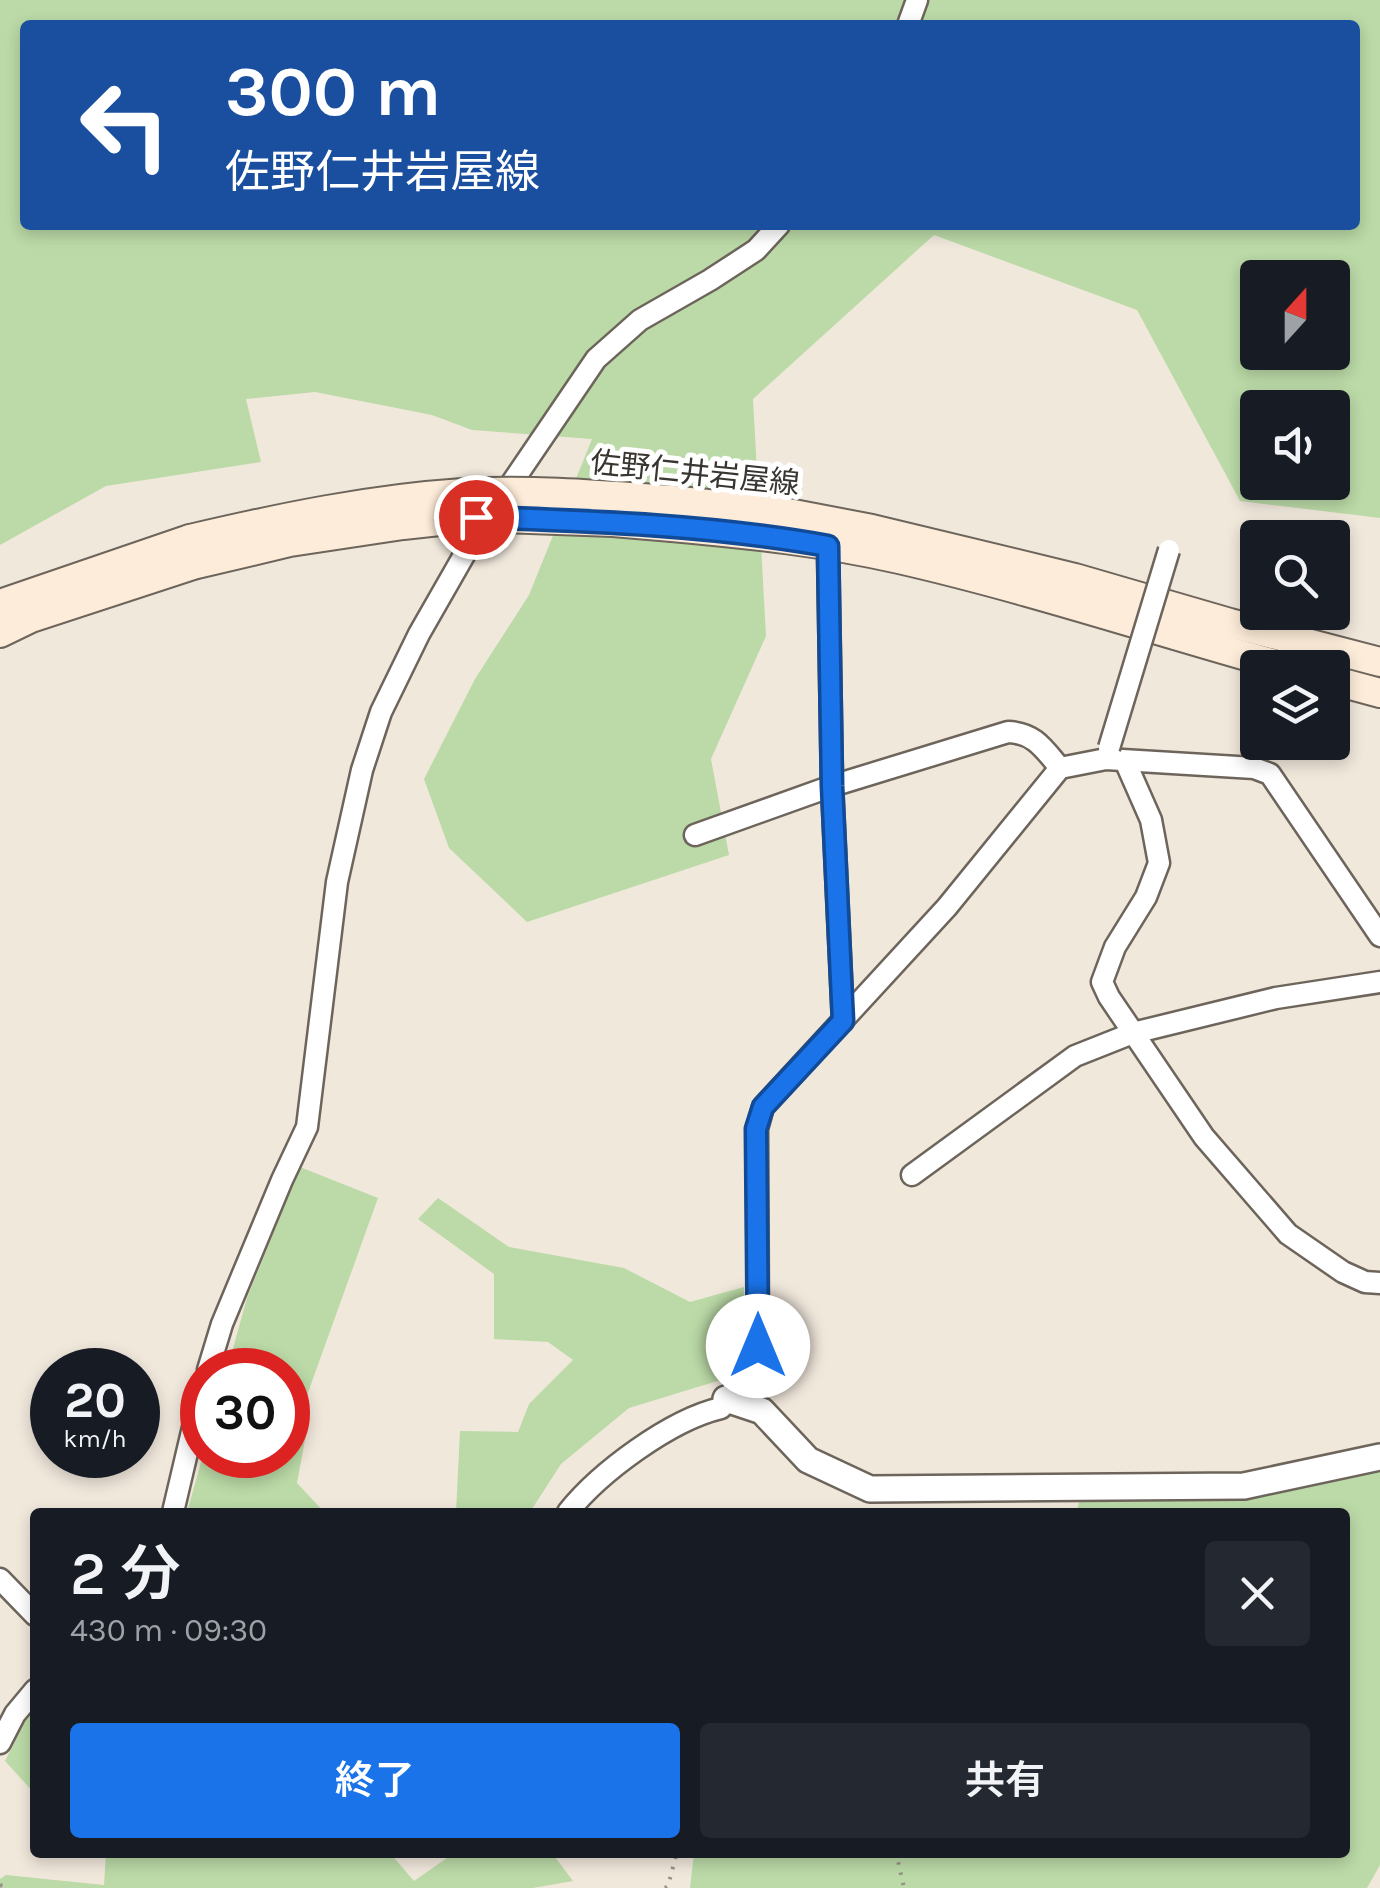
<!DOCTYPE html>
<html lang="ja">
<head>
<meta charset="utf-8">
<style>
  body { margin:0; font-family:Karla,"Noto Sans JP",sans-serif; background:#242831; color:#f1f3f6; height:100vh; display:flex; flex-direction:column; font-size:38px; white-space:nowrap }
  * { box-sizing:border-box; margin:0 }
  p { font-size:32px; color:#9ea1a6 }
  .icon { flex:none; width:55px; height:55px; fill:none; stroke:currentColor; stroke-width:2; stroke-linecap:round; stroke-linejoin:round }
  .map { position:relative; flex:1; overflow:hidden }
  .details { position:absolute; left:30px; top:1508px; width:1320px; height:350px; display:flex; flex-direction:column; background:#171b24; border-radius:10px; box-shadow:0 5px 15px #0003 }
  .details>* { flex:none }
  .guide { position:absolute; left:20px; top:20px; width:1340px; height:210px; border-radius:10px; box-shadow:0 5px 15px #0003; background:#1a4fa0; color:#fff; overflow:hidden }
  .needle { width:65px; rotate:21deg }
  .tools { position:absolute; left:1240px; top:260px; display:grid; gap:20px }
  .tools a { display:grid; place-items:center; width:110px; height:110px; border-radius:10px; background:#171b24; box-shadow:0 5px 15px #0003; font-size:50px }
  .speed { position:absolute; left:30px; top:1348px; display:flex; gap:20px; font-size:50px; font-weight:700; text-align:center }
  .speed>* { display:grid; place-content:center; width:130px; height:130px; border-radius:50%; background:#171b24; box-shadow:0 5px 15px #0003; line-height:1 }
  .speed small { font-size:25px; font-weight:400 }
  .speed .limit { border:15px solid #d22; background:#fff; color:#111 }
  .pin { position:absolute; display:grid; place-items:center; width:85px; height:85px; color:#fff; margin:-42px; border:5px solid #fff; border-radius:50%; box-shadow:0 2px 10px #0007 }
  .me { position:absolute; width:110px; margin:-55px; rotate:0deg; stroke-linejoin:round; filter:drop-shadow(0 0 8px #0008) }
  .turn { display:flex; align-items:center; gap:35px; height:210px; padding:0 40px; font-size:45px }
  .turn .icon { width:130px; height:130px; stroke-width:2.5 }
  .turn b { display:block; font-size:70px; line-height:85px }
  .round { display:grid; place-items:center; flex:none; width:105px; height:105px; border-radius:10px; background:#242831 }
  .summary { display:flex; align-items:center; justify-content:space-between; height:170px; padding:0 40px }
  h1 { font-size:60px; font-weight:600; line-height:75px }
  .action { display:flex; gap:20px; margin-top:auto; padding:20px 40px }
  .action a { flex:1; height:115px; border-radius:10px; background:#1a73e8; color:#fff; font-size:40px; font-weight:600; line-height:115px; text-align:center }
  .action a+a { background:#242831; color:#f1f3f6 }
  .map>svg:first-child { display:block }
</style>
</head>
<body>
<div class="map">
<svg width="1380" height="1888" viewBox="0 0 1380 1888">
  <rect width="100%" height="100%" fill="#f1e8dc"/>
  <g fill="#bbdaa7" fill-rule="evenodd">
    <path d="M0 0H1380V518L1240 501 1137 310 934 235 753 399 766 636 711 759 729 855 527 922 449 848 424 779 475 679 529 595 592 439 472 430 432 415 315 392 246 399 261 462 106 486 0 545ZM25 25H1355V225H25ZM1258 278H1332V352H1258ZM1258 408H1332V482H1258Z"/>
    <polygon points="300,1167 378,1198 301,1412 308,1424 297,1483 324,1512 187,1512 203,1455 288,1455 288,1370 227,1370 247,1298"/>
    <polygon points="438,1198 509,1247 624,1268 690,1302 744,1287 743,1346 724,1379 629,1408 561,1464 530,1512 456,1512 460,1431 518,1432 529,1404 573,1360 548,1342 494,1339 494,1274 418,1219"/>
    <polygon points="1380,1462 1380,1865 1367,1888 690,1888 694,1853 1345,1852 1345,1512 1077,1512 1079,1501 1289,1489"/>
    <polygon points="35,1709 35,1794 5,1761 26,1720"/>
    <polygon points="390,1853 414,1881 454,1853 552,1853 573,1881 533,1888 0,1888 0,1879 6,1875 104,1885 106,1853"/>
  </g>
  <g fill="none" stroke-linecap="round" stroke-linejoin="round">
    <defs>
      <g id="minor">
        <polyline points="908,25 917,0"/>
        <polyline points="828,546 832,786 843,1021"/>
        <polyline points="1125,761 1151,820 1159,863 1146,897 1115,947 1102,982 1109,997 1204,1137 1288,1234 1343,1272 1365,1282 1380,1283"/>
        <path d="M695 835 832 786 1008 732C1035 733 1044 749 1060 768"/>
        <polyline points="912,1175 1075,1056 1133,1033 1276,998 1380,982"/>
        <polyline points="208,1370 222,1324 282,1180 307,1127 337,882 362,770 381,712 419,634 471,543 596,359 640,320 710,280 756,250 779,225"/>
        <polyline points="173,1512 202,1389"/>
        <path d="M568 1512C600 1472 670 1420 721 1408L749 1368 758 1346 757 1129 763 1107 947 907 1060 768 1106 759 1254 768 1270 774 1380 936"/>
        <polyline points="0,1579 35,1615"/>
        <polyline points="0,1743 15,1714 35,1690"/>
      </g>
      <polyline id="tertiary" points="726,1399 762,1411 808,1460 870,1489 1244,1486 1380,1457"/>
      <g id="secondary">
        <polyline points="671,500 783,512 872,529 1075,578 1230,623 1380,662"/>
        <path d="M672 527C749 534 824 542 899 559 1030 589 1159 632 1289 668"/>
        <polyline points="0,604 190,539"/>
        <polyline points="0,633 31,618 193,565"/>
        <polyline points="1332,680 1380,693"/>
      </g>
    </defs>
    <use href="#minor" stroke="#6d655b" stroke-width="25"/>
    <use href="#tertiary" stroke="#6d655b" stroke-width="30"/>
    <use href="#secondary" stroke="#6d655b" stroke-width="32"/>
    <g stroke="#989189" stroke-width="4" stroke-dasharray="2.5 8" stroke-linecap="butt">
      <polyline points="896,1852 904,1888"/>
      <polyline points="0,1885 9,1888"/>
      <polyline points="665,1888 668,1886 677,1852"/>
    </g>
    <use href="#minor" stroke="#fff" stroke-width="20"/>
    <use href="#tertiary" stroke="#fff" stroke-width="25"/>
    <use href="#secondary" stroke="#fdecd9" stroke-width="28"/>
    <defs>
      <polyline id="minor-bridge" points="1109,748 1169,550"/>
      <g id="secondary-bridge">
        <path d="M190 539C280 518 370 499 463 493 532 489 602 495 671 500"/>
        <polyline points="193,565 290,542 403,525 476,517 613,522 672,527"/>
      </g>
    </defs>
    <use href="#minor-bridge" stroke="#6d655b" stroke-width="25" stroke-linecap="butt"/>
    <use href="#secondary-bridge" stroke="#6d655b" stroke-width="32" stroke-linecap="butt"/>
    <use href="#minor-bridge" stroke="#fff" stroke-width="20"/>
    <use href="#secondary-bridge" stroke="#fdecd9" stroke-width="28"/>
  </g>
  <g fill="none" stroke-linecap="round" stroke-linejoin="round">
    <defs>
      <path id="route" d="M476 517C593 521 712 525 828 546L832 786 843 1021 763 1107 756 1129 758 1346"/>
    </defs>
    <use href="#route" stroke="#114b97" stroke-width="25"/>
    <use href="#route" stroke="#1a73e8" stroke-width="18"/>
  </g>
  <g text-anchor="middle" stroke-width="10" stroke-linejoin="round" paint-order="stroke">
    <g font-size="30" fill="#393531" stroke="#fff">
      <text transform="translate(695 473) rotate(6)" y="10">佐野仁井岩屋線</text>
    </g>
  </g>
</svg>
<div class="tools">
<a><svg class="needle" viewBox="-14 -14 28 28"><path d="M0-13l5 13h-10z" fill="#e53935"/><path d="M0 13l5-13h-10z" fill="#9ea1a6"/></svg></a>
<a><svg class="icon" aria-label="sound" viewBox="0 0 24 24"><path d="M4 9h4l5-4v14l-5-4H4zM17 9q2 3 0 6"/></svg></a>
<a><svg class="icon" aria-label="search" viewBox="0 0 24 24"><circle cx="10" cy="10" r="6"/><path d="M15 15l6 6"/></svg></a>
<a><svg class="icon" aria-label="layers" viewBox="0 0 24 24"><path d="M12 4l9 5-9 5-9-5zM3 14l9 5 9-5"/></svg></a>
</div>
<div class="speed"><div>20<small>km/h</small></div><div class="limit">30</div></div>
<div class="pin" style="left:476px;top:517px;background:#d93025"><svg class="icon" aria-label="arrive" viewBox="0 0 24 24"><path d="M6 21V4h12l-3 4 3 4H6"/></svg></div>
<svg class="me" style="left:758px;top:1346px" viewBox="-20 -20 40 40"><circle r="19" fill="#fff"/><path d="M0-13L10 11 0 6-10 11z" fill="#1a73e8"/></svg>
<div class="guide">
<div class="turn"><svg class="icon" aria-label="left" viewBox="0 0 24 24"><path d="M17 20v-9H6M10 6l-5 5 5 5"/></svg><div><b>300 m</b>佐野仁井岩屋線</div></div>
</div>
<section class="details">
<div class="summary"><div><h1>2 分</h1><p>430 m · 09:30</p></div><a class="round"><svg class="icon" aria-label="close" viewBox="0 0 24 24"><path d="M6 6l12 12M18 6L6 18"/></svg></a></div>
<div class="action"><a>終了</a><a>共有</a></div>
</section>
</div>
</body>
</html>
